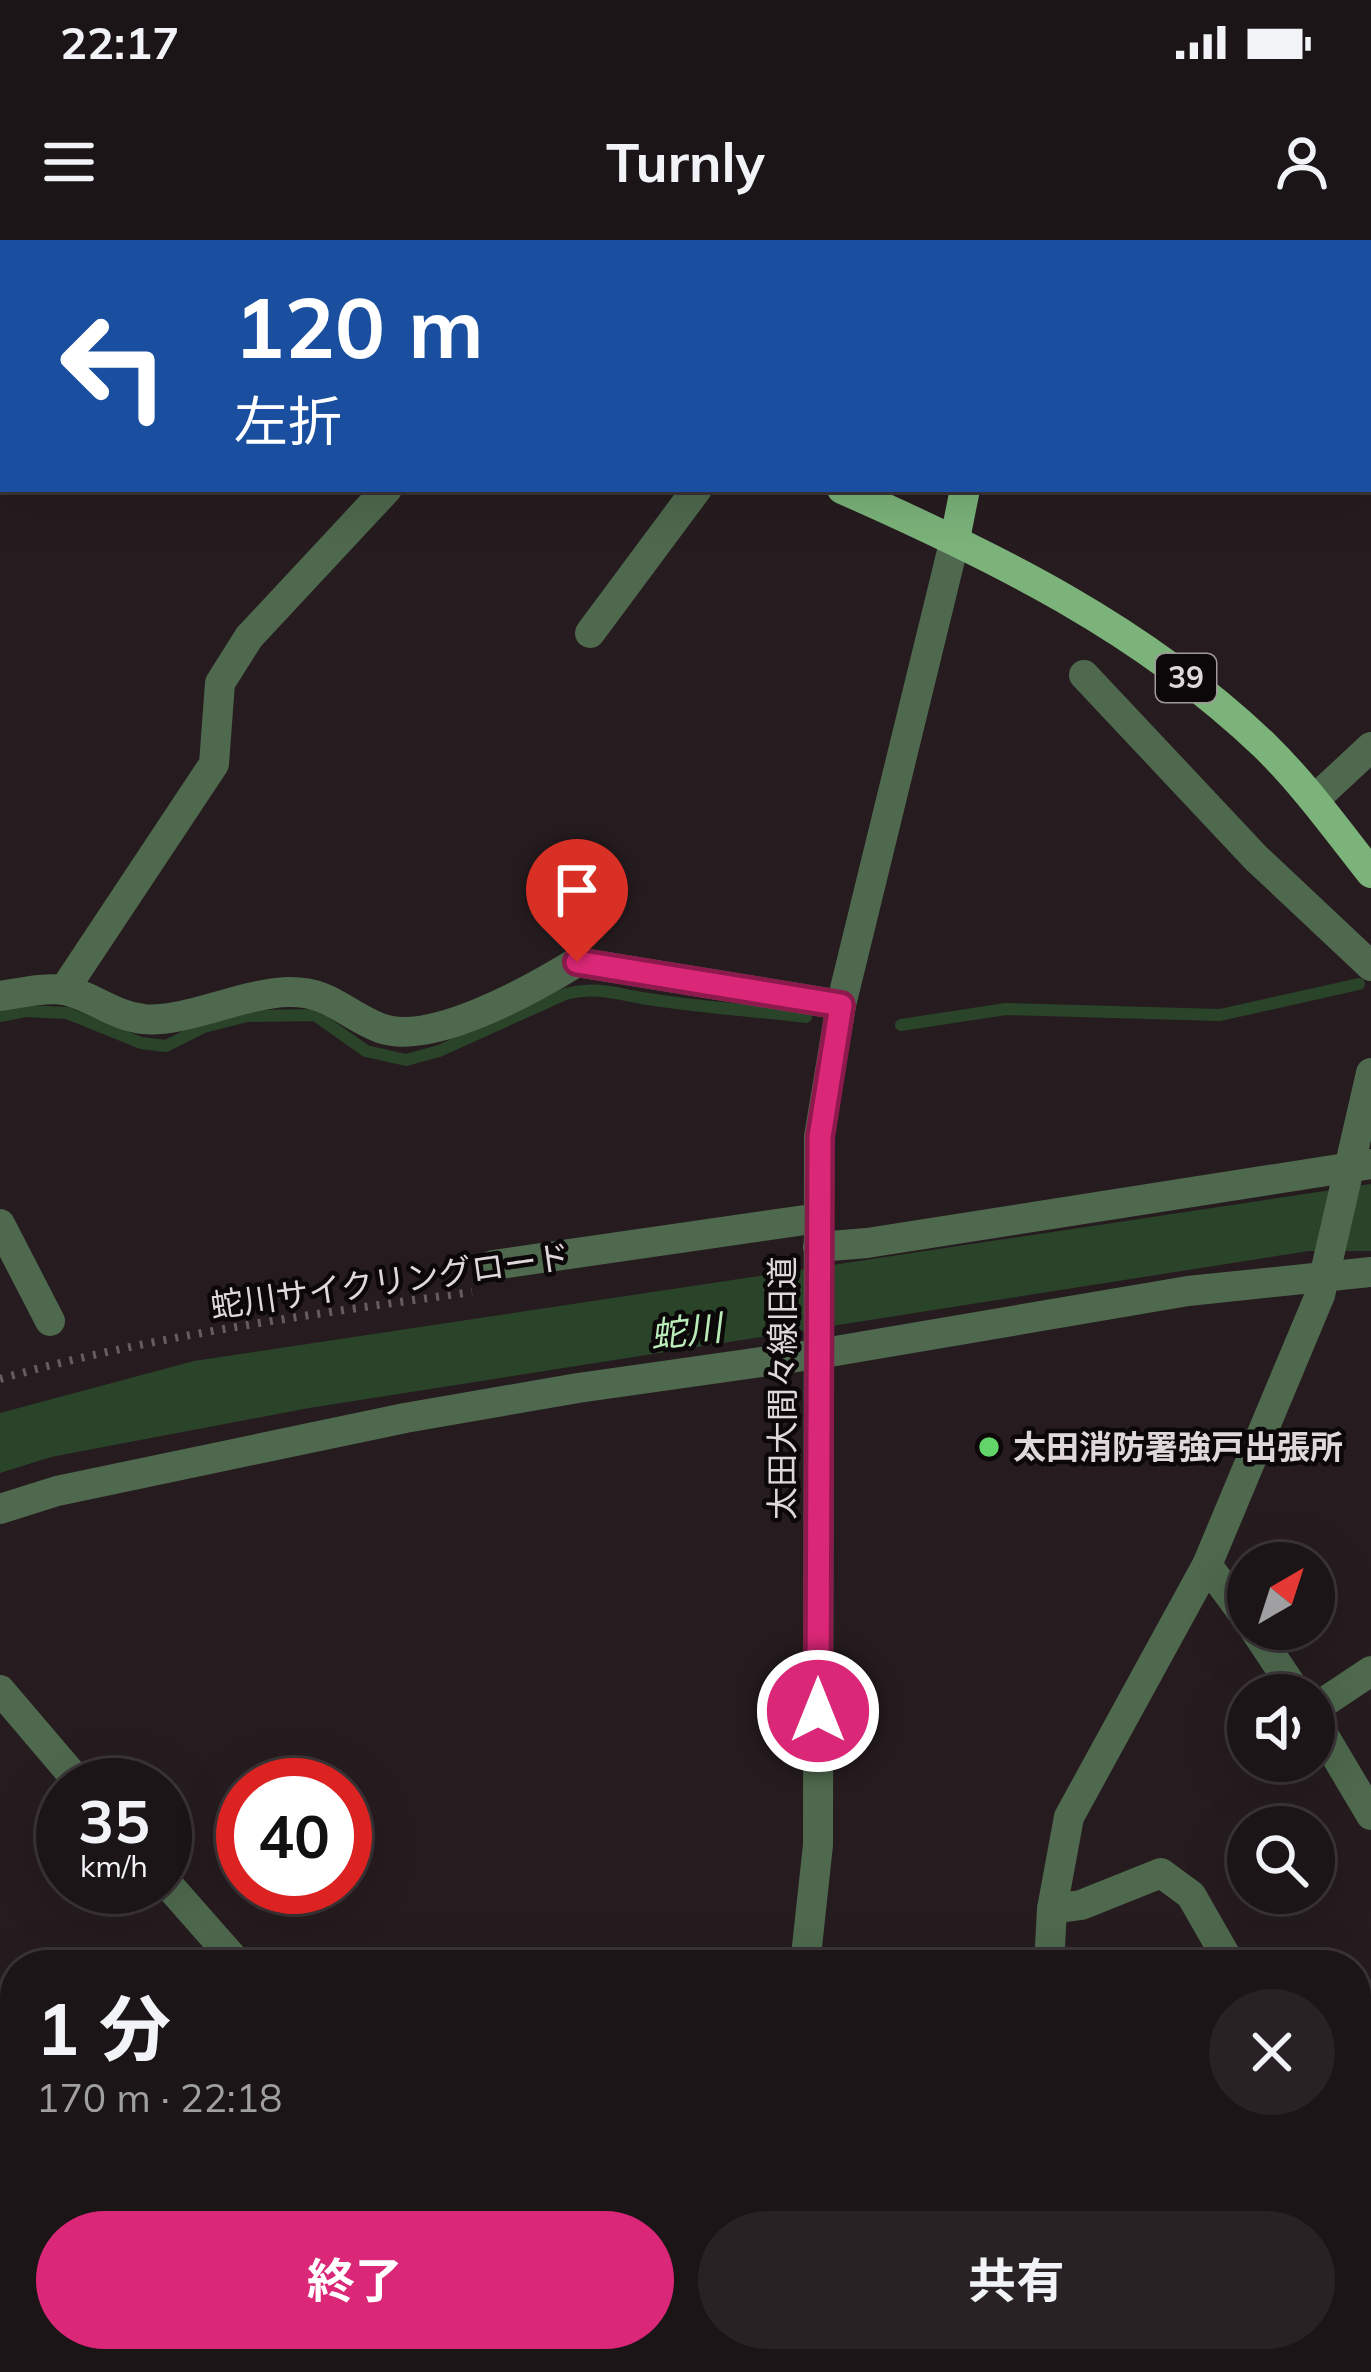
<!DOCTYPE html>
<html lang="ja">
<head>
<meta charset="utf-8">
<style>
  body { margin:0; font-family:Mulish,"Noto Sans JP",sans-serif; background:#292224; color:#f1f3f6; height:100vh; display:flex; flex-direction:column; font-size:45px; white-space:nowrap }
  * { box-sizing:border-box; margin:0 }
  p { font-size:39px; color:#a09fa1 }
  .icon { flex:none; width:66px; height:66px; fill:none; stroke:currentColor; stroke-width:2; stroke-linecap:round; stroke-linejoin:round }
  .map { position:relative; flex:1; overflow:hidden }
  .details { position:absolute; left:0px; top:1710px; width:1371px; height:423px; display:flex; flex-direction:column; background:#1c1517; border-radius:48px 48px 0 0; box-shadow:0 12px 48px #0002,0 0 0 3px #3a3436 }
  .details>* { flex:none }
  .hud { position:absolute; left:0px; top:0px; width:1371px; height:252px; box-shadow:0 12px 48px #0002,0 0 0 3px #3a3436; background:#1a4fa0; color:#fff; overflow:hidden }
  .needle { width:78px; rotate:39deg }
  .controls { position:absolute; left:1227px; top:1302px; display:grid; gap:24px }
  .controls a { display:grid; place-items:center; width:108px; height:108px; border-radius:50%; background:#1c1517; box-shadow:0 12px 48px #0002,0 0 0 3px #3a3436; font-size:60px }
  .speed { position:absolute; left:36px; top:1518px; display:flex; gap:24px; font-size:60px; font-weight:700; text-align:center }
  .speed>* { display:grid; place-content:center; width:156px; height:156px; border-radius:50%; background:#1c1517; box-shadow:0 12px 48px #0002,0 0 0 3px #3a3436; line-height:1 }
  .speed small { font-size:30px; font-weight:400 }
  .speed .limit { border:18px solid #d22; background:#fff; color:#111 }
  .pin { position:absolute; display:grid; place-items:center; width:102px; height:102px; color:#fff; margin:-123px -51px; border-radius:50% 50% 50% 0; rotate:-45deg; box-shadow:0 0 12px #0007 }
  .pin .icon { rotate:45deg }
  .me { position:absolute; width:132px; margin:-66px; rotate:0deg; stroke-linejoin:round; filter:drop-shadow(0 0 9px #0008) }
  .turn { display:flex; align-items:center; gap:42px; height:252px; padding:0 36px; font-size:54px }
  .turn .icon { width:156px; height:156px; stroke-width:2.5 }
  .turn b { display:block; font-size:84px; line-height:102px }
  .round { display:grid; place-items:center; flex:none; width:126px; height:126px; border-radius:63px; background:#292224 }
  .headline { display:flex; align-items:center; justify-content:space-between; height:204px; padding:0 36px }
  h1 { font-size:72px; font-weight:700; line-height:90px }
  .button { display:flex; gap:24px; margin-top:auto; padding:24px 36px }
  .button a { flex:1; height:138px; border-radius:72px; background:#db2777; color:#fff; font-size:48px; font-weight:700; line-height:138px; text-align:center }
  .button a+a { background:#292224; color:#f1f3f6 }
  .status { display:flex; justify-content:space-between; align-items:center; height:84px; padding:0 60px; background:#1c1517; direction:ltr }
  .status svg { height:33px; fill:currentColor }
  header { display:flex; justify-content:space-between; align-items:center; height:156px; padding:0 36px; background:#1c1517; font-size:54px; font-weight:700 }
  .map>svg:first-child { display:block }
</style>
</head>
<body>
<div class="status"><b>22:17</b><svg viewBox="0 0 49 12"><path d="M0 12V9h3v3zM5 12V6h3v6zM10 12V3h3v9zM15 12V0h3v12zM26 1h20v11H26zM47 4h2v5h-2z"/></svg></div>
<header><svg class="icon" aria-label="menu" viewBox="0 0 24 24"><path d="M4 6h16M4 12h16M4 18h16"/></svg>Turnly<svg class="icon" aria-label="person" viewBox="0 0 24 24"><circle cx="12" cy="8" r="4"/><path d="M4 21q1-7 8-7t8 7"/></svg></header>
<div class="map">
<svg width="1371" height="2132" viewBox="0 0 1371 2132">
  <rect width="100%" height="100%" fill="#261c1f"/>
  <polygon fill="#294429" points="1371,944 1371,1011 1309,1011 309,1168 51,1217 0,1233 0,1173 194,1121"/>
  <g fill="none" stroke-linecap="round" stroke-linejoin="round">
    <g stroke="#294429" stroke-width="12">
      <path d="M0 776 25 771 67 773 141 803 166 806 204 787 247 776 315 775 366 811 406 820 439 811 565 754C596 746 617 754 648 759 700 767 754 771 806 777"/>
      <polyline points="901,785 1006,769 1220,775 1359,744"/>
    </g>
    <path stroke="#665d5f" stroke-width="8" stroke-dasharray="3 9" stroke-linecap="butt" d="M0 1139C154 1095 313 1074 472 1052"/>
    <g stroke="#4e694e" stroke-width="30">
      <polyline points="50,3 52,0"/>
      <polyline points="601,3 601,0"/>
      <polyline points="0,86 3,81"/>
      <polyline points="590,393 697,249"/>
      <polyline points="1084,435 1256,618 1371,726"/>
      <polyline points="1314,560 1371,507"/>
      <polyline points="64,750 214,524 220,443 249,397 387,249"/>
      <path d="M0 756C20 753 45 747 65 750 92 756 114 776 143 779 180 784 244 753 288 752 330 751 344 774 380 788 431 807 533 749 577 722L841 765"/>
      <polyline points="0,984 50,1081"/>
      <polyline points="818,1007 867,1003 1371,924"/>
      <polyline points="493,1025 819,978"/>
      <polyline points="0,1269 57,1251 405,1178 578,1148 818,1114 1188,1051 1371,1032"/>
      <polyline points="1207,1325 1248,1380"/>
      <polyline points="1254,1389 1298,1455"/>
      <polyline points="0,1450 81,1545"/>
      <polyline points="1314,1469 1371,1431"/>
      <polyline points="1314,1479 1371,1575"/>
      <polyline points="165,1641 239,1725"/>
      <polyline points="1052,1669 1081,1665 1161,1633 1191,1655 1231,1725"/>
      <polyline points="805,1725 818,1605 819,897 841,765 955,299"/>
      <polyline points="1049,1725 1052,1669 1069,1577 1207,1325 1320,1055 1371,833"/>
      <polyline points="1356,1940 1371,1959"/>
      <polyline points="0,1984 15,1967"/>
      <polyline points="589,2118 602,2132"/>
      <polyline points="887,2118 906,2132"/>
      <polyline points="1283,2118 1295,2132"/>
      <polyline points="715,2132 721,2118"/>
      <polyline points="858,2132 871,2118"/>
    </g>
    <g stroke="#7bb37a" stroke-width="30">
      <polyline points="278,0 284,3"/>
      <polyline points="1009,3 1009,0"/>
      <path d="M842 249C994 316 1143 389 1265 506 1304 544 1337 590 1371 633"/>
      <polyline points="955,299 965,249"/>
    </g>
  </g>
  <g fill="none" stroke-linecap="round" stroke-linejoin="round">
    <defs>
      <polyline id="route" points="577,722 841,765 820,897 818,1471"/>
    </defs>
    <use href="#route" stroke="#8e194d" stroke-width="30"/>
    <use href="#route" stroke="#db2777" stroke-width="21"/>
  </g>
  <circle fill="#63d468" stroke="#0c0809" stroke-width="4.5" cx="989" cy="1207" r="12"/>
  <g text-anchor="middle" stroke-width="9" stroke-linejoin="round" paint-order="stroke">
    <rect fill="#0c0809" stroke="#a0999b" stroke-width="3" x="1156" y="414" width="60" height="48" rx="9"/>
    <g font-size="30" font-weight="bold" fill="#dfd7d9">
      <text x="1186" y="448">39</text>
    </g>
    <g font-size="33" fill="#dfd7d9" stroke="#0c0809">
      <text transform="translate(390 1041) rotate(-8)" y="12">蛇川サイクリングロード</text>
      <text transform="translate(782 1148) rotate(-90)" y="12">太田大間々線旧道</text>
    </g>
    <g font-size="33" font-weight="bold" fill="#dfd7d9" stroke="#0c0809" text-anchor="start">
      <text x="1013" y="1219">太田消防署強戸出張所</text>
    </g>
    <g font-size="36" font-style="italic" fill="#b9ecb8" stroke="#0c0809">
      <text transform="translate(686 1091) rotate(-7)" y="13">蛇川</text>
    </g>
  </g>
</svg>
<div class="controls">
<a><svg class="needle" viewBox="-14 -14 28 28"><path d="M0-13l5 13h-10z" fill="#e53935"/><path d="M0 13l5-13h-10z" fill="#a09fa1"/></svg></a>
<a><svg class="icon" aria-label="sound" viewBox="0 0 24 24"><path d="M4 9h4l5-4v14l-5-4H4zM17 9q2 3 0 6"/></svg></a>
<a><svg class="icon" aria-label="search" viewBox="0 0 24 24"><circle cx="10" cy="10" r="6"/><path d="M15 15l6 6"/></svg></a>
</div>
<div class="speed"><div>35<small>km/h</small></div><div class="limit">40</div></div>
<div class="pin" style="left:577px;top:722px;background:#d93025"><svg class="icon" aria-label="arrive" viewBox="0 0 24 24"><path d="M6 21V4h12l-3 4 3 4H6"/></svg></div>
<svg class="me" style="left:818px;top:1471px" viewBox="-20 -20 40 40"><circle r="17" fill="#db2777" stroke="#fff" stroke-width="3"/><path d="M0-11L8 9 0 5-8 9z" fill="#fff"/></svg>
<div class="hud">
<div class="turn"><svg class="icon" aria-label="left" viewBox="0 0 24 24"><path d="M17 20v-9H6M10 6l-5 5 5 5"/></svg><div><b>120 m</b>左折</div></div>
</div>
<section class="details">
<div class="headline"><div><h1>1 分</h1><p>170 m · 22:18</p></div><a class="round"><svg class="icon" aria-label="close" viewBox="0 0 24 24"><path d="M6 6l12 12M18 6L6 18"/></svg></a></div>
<div class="button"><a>終了</a><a>共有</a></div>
</section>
</div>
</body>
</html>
